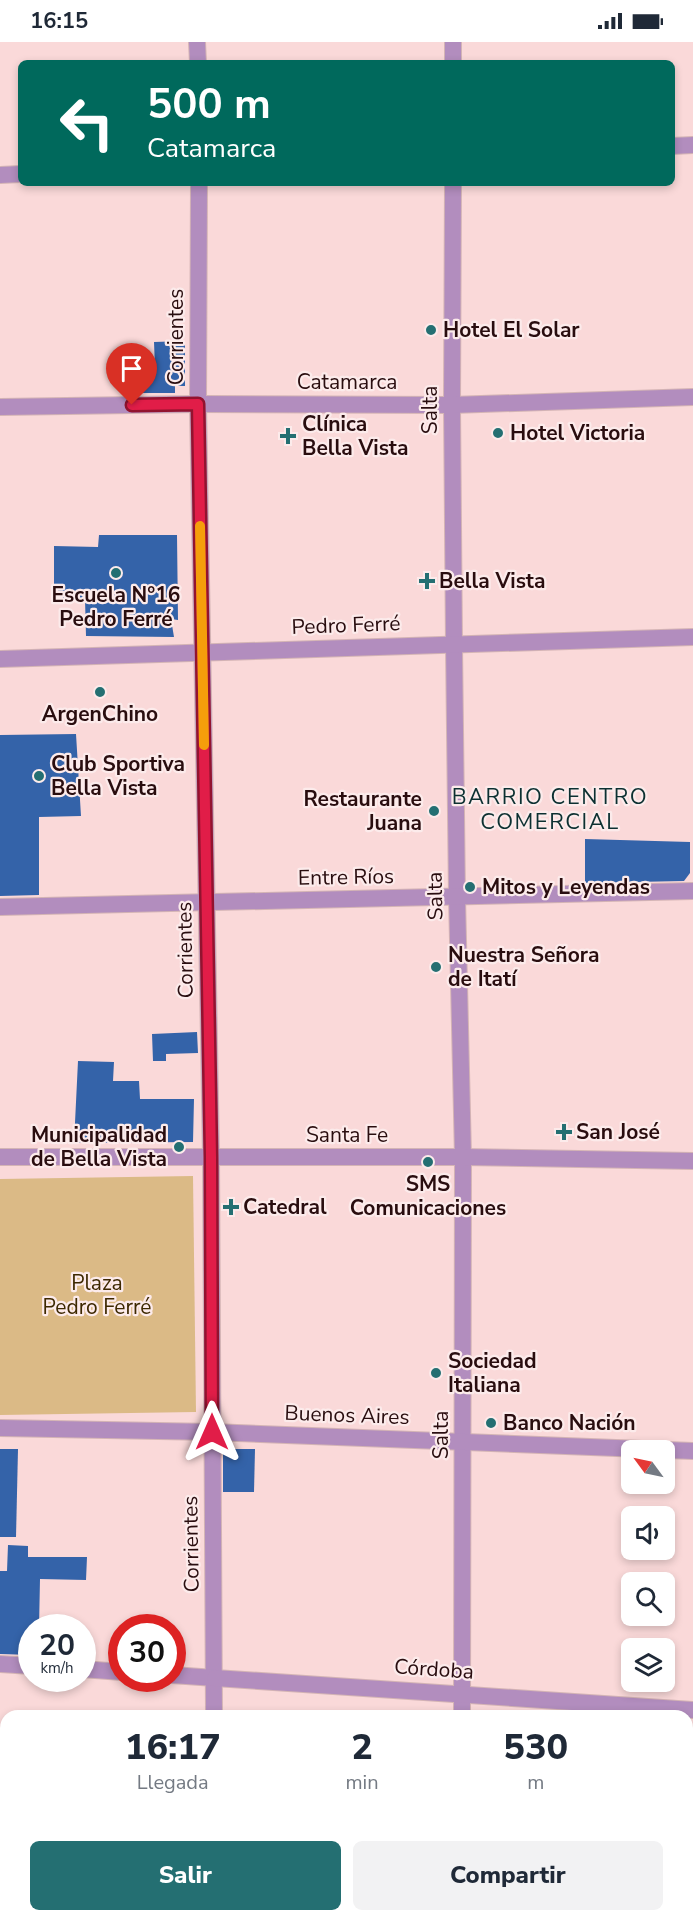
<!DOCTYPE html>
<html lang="es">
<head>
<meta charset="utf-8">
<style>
  body { margin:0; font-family:"Nunito Sans",sans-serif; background:#f2f2f3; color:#1f2937; height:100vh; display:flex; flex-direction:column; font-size:22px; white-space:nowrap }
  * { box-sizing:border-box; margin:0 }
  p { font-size:20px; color:#747a83 }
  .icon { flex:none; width:33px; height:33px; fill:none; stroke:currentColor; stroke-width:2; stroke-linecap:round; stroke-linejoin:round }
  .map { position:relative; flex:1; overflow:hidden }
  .panel { position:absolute; left:0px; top:1668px; width:693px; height:212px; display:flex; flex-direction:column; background:#fff; border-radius:18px 18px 0 0; box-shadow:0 3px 9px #0003 }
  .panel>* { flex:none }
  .banner { position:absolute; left:18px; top:18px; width:657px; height:126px; border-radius:9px; box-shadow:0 3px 9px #0003; background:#00695c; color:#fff; overflow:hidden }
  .needle { width:39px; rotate:303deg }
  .buttons { position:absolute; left:621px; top:1398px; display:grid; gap:12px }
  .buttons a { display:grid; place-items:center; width:54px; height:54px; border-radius:9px; background:#fff; box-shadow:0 3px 9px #0003; font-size:30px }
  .speed { position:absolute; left:18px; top:1572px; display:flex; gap:12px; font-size:30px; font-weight:700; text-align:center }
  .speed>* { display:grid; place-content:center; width:78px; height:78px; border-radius:50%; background:#fff; box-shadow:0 3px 9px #0003; line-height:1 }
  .speed small { font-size:15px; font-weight:400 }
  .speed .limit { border:9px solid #d22; background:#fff; color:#111 }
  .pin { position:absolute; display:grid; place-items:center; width:51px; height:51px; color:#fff; margin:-62px -26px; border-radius:50% 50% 50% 0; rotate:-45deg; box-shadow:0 0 6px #0007 }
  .pin .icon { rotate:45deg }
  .me { position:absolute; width:66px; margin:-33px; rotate:0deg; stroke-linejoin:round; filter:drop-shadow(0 0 4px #0008) }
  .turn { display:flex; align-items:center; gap:21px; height:126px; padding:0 30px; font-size:27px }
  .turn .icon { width:78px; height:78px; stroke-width:2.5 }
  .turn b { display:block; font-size:42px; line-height:51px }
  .eta { display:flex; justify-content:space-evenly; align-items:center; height:102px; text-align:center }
  .eta b { font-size:36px; font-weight:800; line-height:42px }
  .button { display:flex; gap:12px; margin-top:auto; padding:12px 30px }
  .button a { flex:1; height:69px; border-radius:9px; background:#246f72; color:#fff; font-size:24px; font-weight:800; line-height:69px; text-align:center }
  .button a+a { background:#f2f2f3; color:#1f2937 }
  .status { display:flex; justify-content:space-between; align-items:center; height:42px; padding:0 30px; background:#fff; direction:ltr }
  .status svg { height:16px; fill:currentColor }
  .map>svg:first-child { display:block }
</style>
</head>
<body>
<div class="status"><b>16:15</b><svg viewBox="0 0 49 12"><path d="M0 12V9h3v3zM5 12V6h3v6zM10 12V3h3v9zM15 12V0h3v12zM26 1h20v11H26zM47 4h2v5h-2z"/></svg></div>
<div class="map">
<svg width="693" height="1879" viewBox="0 0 693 1879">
  <rect width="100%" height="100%" fill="#fad9d9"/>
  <polygon fill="#dbba86" points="193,1134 196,1370 0,1373 0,1137"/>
  <g fill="#3463a9">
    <polygon points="185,299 185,344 175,344 175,351 143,351 143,326 155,326 154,300"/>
    <polygon points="99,493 177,493 178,578 171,577 174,595 86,594 85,557 54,558 54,504 98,505"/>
    <polygon points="76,692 81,774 39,775 39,853 0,854 0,693"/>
    <polygon points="585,797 690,800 690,831 684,839 585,841"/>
    <polygon points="197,990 198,1011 166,1012 166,1019 153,1019 152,992"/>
    <polygon points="78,1019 114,1020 113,1039 139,1039 140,1057 194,1057 193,1100 74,1101"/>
    <polygon points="0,1407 18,1407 16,1495 0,1495"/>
    <polygon points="223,1407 255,1407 254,1450 223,1450"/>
    <polygon points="8,1503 28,1504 28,1515 87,1515 86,1538 40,1537 39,1586 32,1586 32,1613 0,1612 0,1529 7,1529"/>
  </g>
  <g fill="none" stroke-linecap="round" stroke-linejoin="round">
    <defs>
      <g id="minor">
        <polyline points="197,0 198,21"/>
        <polyline points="453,0 453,21"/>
        <polyline points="672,104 693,103"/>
        <polyline points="0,133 21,132"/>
        <polyline points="199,141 198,362 211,1115 214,1674"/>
        <polyline points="453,141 452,363 454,603 457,855 463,1115 462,1674"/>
        <polyline points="0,365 198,362 452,363 693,355"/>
        <polyline points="0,617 693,595"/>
        <polyline points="0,865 693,849"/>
        <polyline points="0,1115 463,1115 693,1119"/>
        <polyline points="0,1622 32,1624"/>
        <polyline points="82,1627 122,1630"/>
        <polyline points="172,1633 215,1636"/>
        <polyline points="464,1874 464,1879"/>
      </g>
      <g id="tertiary">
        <polyline points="0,1386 212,1390 693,1409"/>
        <polyline points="215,1636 693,1668"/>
      </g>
    </defs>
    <use href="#minor" stroke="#d4b4b5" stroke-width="18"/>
    <use href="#tertiary" stroke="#d4b4b5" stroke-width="18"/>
    <use href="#minor" stroke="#b28dbe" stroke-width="16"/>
    <use href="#tertiary" stroke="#b28dbe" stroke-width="16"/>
  </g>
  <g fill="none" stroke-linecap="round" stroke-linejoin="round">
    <defs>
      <polyline id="route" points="132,363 198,362 211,1115 212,1390"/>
    </defs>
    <use href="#route" stroke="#92132f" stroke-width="15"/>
    <use href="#route" stroke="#e11d48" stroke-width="10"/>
    <polyline stroke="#f59e0b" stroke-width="10" points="200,484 204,703"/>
  </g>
  <g fill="#246f72" stroke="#fcebeb" stroke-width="2">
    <circle cx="431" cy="288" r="6"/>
    <circle cx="498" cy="391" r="6"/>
    <path d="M285 385h6v6h6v6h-6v6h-6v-6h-6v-6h6z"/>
    <circle cx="116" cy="531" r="6"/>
    <path d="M424 530h6v6h6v6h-6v6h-6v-6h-6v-6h6z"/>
    <circle cx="100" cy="650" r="6"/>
    <circle cx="39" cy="734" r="6"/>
    <circle cx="434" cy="769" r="6"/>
    <circle cx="470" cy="845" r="6"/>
    <circle cx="436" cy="925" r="6"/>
    <path d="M561 1081h6v6h6v6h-6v6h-6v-6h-6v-6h6z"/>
    <circle cx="179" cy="1105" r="6"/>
    <circle cx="428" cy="1120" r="6"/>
    <path d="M228 1156h6v6h6v6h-6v6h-6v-6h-6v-6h6z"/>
    <circle cx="436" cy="1331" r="6"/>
    <circle cx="491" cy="1381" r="6"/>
  </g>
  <g text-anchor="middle" stroke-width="4.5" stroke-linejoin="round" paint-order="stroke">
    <g font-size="21" font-weight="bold" fill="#290d0f" stroke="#fcebeb" text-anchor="start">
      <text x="443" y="295">Hotel El Solar</text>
      <text x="302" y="389">Clínica<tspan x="302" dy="24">Bella Vista</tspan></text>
      <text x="510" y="398">Hotel Victoria</text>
      <text x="439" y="546">Bella Vista</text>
      <text x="116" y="560" text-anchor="middle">Escuela N°16<tspan x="116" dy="24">Pedro Ferré</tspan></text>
      <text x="100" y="679" text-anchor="middle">ArgenChino</text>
      <text x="51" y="729">Club Sportiva<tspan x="51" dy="24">Bella Vista</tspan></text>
      <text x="422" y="764" text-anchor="end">Restaurante<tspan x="422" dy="24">Juana</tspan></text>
      <text x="482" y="852">Mitos y Leyendas</text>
      <text x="448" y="920">Nuestra Señora<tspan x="448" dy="24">de Itatí</tspan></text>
      <text x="576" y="1097">San José</text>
      <text x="167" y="1100" text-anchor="end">Municipalidad<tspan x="167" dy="24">de Bella Vista</tspan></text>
      <text x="428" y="1149" text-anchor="middle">SMS<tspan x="428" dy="24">Comunicaciones</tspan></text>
      <text x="243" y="1172">Catedral</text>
      <text x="448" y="1326">Sociedad<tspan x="448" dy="24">Italiana</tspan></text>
      <text x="503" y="1388">Banco Nación</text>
    </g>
    <g font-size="21" fill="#290d0f" stroke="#fcebeb">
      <text transform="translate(176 295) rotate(-90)" y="7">Corrientes</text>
      <text x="347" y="347">Catamarca</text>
      <text transform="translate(430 368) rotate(-90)" y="7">Salta</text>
      <text transform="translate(346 583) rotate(-2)" y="7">Pedro Ferré</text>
      <text transform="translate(346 835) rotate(-1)" y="7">Entre Ríos</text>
      <text transform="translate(435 854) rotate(-91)" y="7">Salta</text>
      <text transform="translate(185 908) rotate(-91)" y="7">Corrientes</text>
      <text x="347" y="1100">Santa Fe</text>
      <text transform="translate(347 1373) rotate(2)" y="7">Buenos Aires</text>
      <text transform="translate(441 1393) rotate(-90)" y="7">Salta</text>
      <text transform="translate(191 1502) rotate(-91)" y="7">Corrientes</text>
      <text transform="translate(434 1627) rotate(4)" y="7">Córdoba</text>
    </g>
    <g font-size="21" fill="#3d2800" stroke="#fcebeb">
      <text x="97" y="1248">Plaza<tspan x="97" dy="24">Pedro Ferré</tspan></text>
    </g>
    <g font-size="22" letter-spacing="1.5" fill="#0c3031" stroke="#fcebeb">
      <text x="550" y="762">BARRIO CENTRO<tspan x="550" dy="25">COMERCIAL</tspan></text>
    </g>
  </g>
</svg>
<div class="buttons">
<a><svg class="needle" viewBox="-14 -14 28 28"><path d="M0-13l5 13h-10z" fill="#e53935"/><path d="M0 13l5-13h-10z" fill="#747a83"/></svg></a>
<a><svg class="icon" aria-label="sound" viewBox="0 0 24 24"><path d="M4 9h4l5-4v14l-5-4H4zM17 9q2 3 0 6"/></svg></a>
<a><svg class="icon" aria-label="search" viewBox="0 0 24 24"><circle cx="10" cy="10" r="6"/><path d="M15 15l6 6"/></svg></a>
<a><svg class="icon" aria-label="layers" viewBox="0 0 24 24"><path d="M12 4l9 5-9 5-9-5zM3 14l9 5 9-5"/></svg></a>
</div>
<div class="speed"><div>20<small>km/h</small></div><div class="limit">30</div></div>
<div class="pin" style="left:132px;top:363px;background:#d93025"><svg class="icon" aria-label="arrive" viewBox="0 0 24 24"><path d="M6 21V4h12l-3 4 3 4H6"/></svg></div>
<svg class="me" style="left:212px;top:1390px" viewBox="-20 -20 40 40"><path d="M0-17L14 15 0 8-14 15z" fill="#e11d48" stroke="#fff" stroke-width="4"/></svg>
<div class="banner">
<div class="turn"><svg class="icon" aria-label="left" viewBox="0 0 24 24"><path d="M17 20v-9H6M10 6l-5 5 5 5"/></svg><div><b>500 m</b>Catamarca</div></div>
</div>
<section class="panel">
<div class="eta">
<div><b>16:17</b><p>Llegada</p></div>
<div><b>2</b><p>min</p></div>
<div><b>530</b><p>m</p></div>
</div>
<div class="button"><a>Salir</a><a>Compartir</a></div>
</section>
</div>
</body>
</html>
